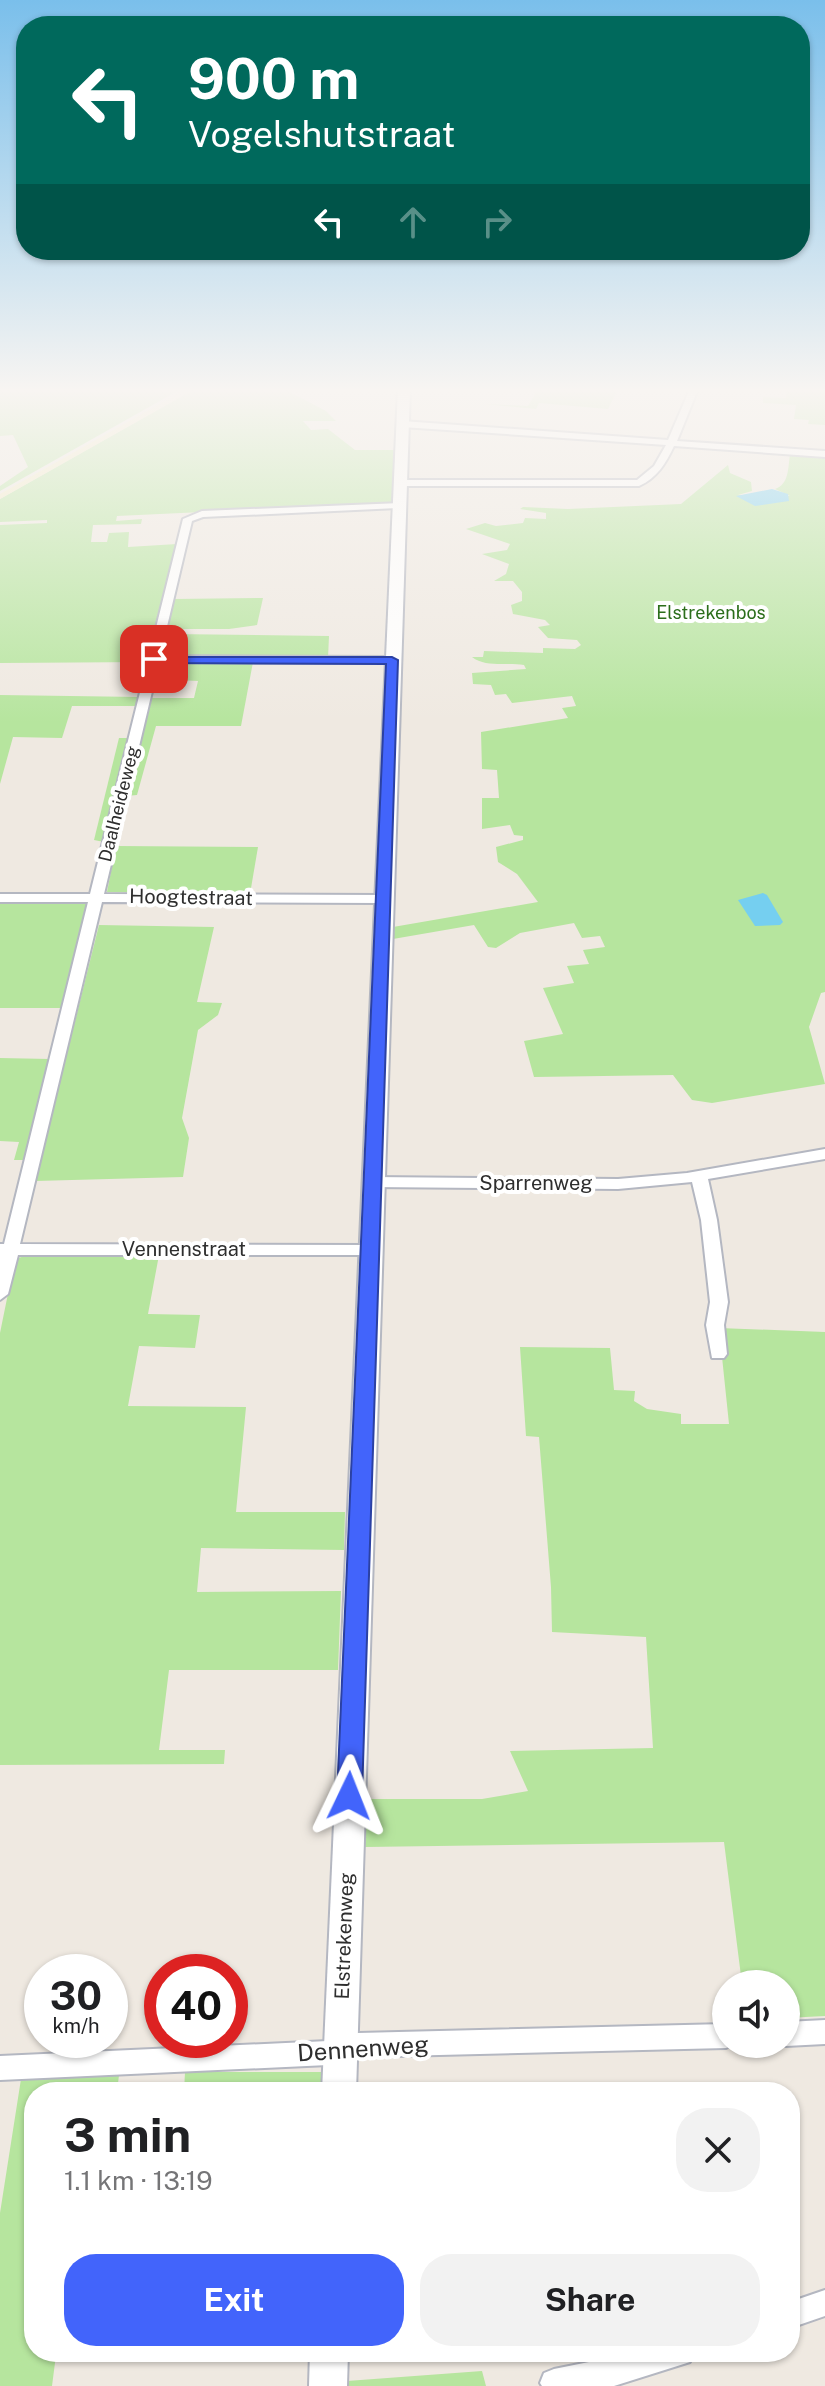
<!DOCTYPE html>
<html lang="en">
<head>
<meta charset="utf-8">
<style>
  body { margin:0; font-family:"Public Sans",sans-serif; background:#f2f2f2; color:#202124; height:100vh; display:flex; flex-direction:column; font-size:30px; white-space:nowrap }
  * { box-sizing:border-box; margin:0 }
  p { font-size:26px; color:#757577 }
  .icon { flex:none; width:44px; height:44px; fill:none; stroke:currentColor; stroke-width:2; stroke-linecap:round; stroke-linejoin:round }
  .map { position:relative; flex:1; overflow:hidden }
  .sheet { position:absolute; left:24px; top:2082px; width:776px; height:280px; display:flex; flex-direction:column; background:#fff; border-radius:32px; box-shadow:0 2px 6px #0004 }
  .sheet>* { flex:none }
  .banner { position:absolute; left:16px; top:16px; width:794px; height:244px; border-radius:32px; box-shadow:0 2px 6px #0004; background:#00695c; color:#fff; overflow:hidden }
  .fabs { position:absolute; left:712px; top:1970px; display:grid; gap:16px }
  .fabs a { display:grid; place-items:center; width:88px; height:88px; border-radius:50%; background:#fff; box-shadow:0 2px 6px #0004; font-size:40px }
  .speed { position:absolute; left:24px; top:1954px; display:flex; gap:16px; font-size:40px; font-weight:700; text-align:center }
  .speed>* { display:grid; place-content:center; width:104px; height:104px; border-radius:50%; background:#fff; box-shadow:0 2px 6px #0004; line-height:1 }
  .speed small { font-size:20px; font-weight:400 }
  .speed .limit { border:12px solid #d22; background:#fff; color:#111 }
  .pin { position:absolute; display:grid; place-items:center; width:68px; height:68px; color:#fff; margin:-34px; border-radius:16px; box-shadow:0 4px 12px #0006 }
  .me { position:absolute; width:88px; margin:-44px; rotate:2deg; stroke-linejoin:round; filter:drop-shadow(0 0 6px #0008) }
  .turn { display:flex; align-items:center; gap:28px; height:168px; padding:0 40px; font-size:36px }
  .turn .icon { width:104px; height:104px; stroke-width:2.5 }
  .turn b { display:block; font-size:56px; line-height:68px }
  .lanes { display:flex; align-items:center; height:76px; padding:0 40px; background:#0003; justify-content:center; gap:40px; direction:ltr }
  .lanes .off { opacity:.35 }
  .round { display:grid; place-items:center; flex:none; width:84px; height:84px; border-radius:32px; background:#f2f2f2 }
  .summary { display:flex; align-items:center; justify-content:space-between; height:136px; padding:0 40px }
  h1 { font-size:48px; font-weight:700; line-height:60px }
  .button { display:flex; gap:16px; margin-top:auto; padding:16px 40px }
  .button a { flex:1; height:92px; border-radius:32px; background:#4264fb; color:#fff; font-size:32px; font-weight:700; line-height:92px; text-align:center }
  .button a+a { background:#f2f2f2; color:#202124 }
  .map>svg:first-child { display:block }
</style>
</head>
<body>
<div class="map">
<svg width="825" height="2386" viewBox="0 0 825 2386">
  <rect width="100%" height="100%" fill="#efe9e1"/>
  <g fill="#b6e59e">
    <polygon points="0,389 181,389 0,491 0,486 28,467 13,435 0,436"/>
    <polygon points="194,389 286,390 326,411 336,421 303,421 311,430 328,429 355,450 394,450 392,503 117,516 116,521 142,519 141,524 93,525 91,542 107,542 109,533 129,532 128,547 177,544 149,662 0,663 0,525 47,523 47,520 0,522 0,499"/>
    <polygon points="538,389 618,389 608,409 539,403 536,409 485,404 528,406"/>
    <polygon points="787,389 825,389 825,425 808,424 809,420 794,419 796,405 763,403 763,397 786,398"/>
    <path d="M790 454 825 456V992L821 993 809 1027 825 1084 712 1103 692 1100 673 1075 534 1077 524 1041 563 1034 543 988 574 983 567 966 589 964 583 950 605 947 600 936 582 938 574 923 520 933 496 948 488 947 474 925 393 939V927L538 902 517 874 498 862 496 847 523 840V836L514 835 510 825 482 829V798H499L497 770 482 769 481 732 568 718 562 708 576 706 572 696 512 703 506 694 495 695 491 685 473 684 472 673 526 669 524 665C507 662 486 668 472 657H483L484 651 543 653V648L575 649 581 645 577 640 548 638 538 627 550 625 545 620 513 614 511 605 522 601V592L513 581H494L506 574 509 564 482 554 507 550 510 544 466 529 485 523 496 526 523 523 525 518 546 519V513L520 509 523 507 568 509 681 504 728 465 730 473 751 482 752 491 738 495 790 496 775 489C789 484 788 469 790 454Z"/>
    <polygon points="263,598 257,625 229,629 167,629 174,599"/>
    <polygon points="170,634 329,636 328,658 163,657 159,656 163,638"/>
    <polygon points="160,662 253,662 241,726 156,726 137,795 126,796 150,698 194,698 198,681 154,679"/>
    <polygon points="0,695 140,697 138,706 72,706 62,738 13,737 0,784"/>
    <polygon points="119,738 130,738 104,842 94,840"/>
    <polygon points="116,846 258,847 250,894 107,892"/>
    <polygon points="0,901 88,904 63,1008 0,1008"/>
    <polygon points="99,925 214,927 197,1002 222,1003 218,1015 198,1030 182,1118 189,1138 183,1177 35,1181"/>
    <polygon points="0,1058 50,1059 24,1160 14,1160 19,1142 0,1141"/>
    <polygon points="29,1255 159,1255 148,1314 200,1315 195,1348 139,1346 128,1406 246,1407 236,1512 345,1512 344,1550 201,1548 197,1592 341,1591 338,1670 169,1670 159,1750 225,1750 224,1764 0,1765 0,1333 13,1269 18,1258"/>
    <polygon points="719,1328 825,1332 825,2016 786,2018 786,1984 742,1984 724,1842 365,1847 365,1799 482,1799 528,1791 510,1751 653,1748 646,1637 552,1632 551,1587 539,1437 526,1436 520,1347 610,1348 614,1390 635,1391 634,1401 647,1409 681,1414 681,1424 729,1424"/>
    <polygon points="185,2072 321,2072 321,2092 184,2092"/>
    <polygon points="119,2075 117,2092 34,2092 34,2352 309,2352 308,2354 56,2355 52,2386 0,2386 0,2213 21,2079"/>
    <polygon points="482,2371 486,2386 347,2386 347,2381"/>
  </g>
  <polygon fill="#f3ecc5" points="186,389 195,389 0,499 0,494"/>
  <g fill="#75cff0">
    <polygon points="772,489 788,494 789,501 755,506 736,496"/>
    <polygon points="763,893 767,895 783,922 780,925 755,926 738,900"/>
  </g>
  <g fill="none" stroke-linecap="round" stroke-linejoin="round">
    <defs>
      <g id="street">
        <path d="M690 389H698L677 441 825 451V457L674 446C666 463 657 478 639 486H399L394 483 399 480H637L654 466 666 445 402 427 398 424 402 421 668 440Z"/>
        <polygon points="401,503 403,505 398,508 203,517 192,521 160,656 392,657 397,660 392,663 159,662 104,894 382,895 389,899 382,903 102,902 20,1244 369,1245 377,1250 369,1255 18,1255 8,1294 0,1300 0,1244 4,1244 88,902 0,902 0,894 90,894 183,519 202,511"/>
        <polygon points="825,1149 825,1159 708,1179 717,1220 728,1302 724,1325 727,1354 724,1358 712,1358 706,1325 710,1302 701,1220 692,1182 618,1189 371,1187 363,1182 371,1177 618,1179 687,1173"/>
        <polygon points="825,2020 825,2044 786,2046 782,2044 786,2044 786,2022"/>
        <polygon points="726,2024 726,2044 735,2044 726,2048 358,2057 328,2065 0,2080 0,2056 328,2041 358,2033"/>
        <polygon points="825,2290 825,2316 790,2328 790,2302"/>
        <polygon points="639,2352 693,2352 690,2362 614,2386 542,2386 540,2383 544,2373 554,2369"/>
      </g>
      <g id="secondary">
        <polygon points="398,389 410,389 356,2092 322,2092"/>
        <polygon points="310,2352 348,2352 347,2386 309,2386"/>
      </g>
    </defs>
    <use href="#street" stroke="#b4b7c1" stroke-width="4"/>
    <use href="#secondary" stroke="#b4b7c1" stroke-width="4"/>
    <use href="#street" fill="#fff" fill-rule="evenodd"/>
    <use href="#secondary" fill="#fff" fill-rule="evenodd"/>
  </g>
  <linearGradient id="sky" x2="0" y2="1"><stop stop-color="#7abfeb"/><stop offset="0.54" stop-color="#f8f5f2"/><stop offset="1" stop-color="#f8f5f2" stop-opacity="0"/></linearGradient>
  <rect width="825" height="723" fill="url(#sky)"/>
  <polygon fill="#4264fb" stroke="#2b41a3" stroke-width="2" points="149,657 392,657 398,660 362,1796 358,1804 349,1807 340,1804 337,1796 386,664 154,663 149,662"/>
  <g text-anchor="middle" stroke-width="8" stroke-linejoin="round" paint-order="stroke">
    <g font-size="18" fill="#2c6e1b" stroke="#fff">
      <text x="711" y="619">Elstrekenbos</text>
    </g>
    <g font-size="18" fill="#2e2e2e" stroke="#fff">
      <text transform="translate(119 804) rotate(-76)" y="6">Daalheideweg</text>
    </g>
    <g font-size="20" fill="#2e2e2e" stroke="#fff">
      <text transform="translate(191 897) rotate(1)" y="7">Hoogtestraat</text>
      <text x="536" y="1190">Sparrenweg</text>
      <text x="184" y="1256">Vennenstraat</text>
      <text transform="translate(344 1936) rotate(-88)" y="7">Elstrekenweg</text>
    </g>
    <g font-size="24" fill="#2e2e2e" stroke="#fff">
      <text transform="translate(363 2049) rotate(-4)" y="8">Dennenweg</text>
    </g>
  </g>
</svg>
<div class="fabs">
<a><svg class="icon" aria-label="sound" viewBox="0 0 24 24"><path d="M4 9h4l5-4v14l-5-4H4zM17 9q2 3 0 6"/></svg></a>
</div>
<div class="speed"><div>30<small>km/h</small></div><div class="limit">40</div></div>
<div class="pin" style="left:154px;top:659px;background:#d93025"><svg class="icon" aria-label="arrive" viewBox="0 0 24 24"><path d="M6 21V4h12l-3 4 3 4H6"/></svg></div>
<svg class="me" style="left:349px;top:1796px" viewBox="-20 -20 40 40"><path d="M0-17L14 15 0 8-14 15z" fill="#4264fb" stroke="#fff" stroke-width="4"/></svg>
<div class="banner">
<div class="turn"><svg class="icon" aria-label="left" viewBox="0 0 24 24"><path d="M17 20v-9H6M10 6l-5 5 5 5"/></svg><div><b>900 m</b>Vogelshutstraat</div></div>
<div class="lanes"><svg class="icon" aria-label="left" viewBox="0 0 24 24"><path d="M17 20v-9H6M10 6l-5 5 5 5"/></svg><svg class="icon off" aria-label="ahead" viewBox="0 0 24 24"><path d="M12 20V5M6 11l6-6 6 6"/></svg><svg class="icon off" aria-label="right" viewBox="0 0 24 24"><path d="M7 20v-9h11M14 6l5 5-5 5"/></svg></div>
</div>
<section class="sheet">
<div class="summary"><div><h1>3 min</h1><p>1.1 km · 13:19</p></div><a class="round"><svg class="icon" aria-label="close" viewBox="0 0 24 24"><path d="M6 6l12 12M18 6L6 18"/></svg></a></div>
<div class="button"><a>Exit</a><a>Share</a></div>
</section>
</div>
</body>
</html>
